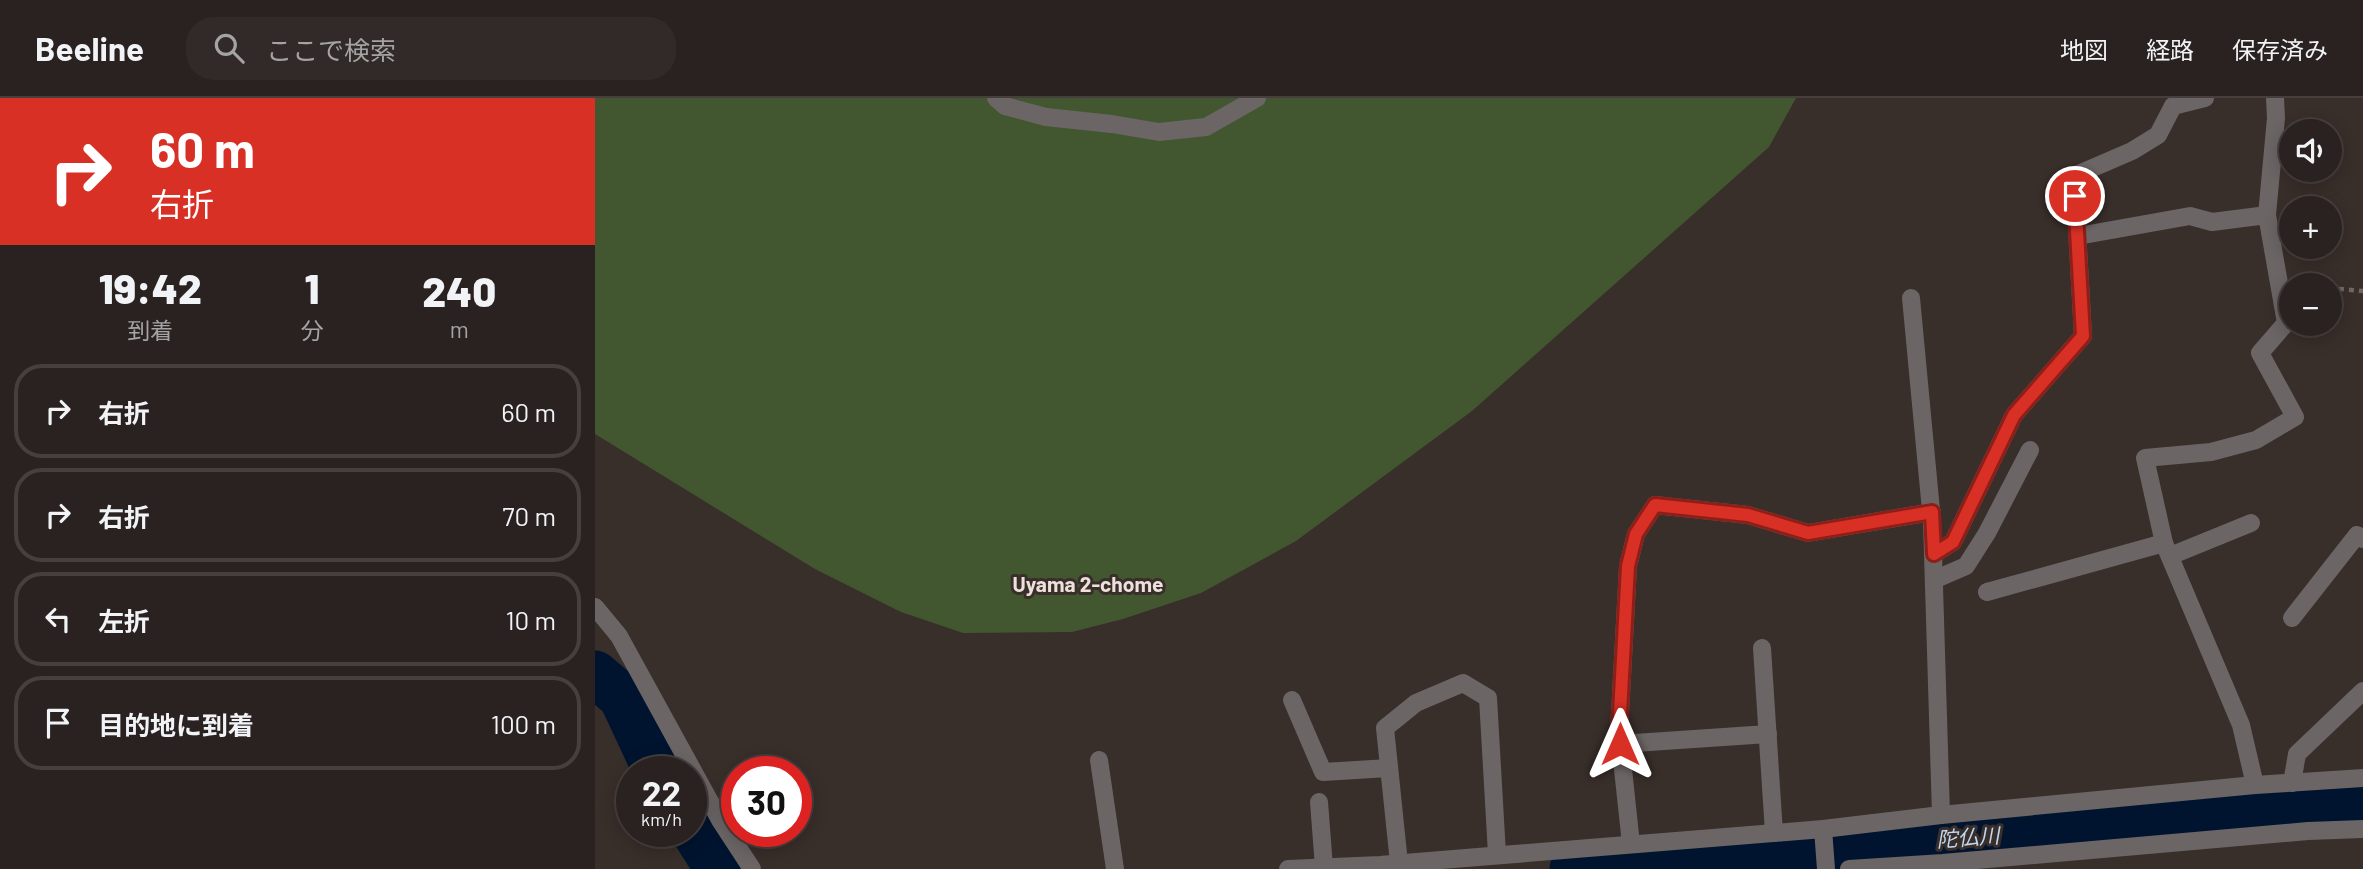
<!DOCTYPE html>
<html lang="ja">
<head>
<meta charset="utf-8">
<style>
  body { margin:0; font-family:Barlow,"Noto Sans JP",sans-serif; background:#322a29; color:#f1f3f6; height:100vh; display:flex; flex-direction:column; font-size:26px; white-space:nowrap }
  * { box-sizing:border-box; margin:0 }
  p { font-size:23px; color:#a5a4a5 }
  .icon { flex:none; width:38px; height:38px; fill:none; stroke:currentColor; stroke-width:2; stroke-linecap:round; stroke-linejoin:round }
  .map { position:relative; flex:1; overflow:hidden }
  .panel { display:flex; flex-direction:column; background:#2a2220; width:595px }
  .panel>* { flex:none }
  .guide { background:#d93025; color:#fff; overflow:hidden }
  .controls { position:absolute; left:1684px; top:21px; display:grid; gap:14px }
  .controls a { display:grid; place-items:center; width:63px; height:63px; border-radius:50%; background:#2a2220; box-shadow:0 4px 18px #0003,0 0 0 2px #463f3e; font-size:35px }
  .speed { position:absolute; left:21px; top:658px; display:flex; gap:14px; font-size:35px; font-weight:700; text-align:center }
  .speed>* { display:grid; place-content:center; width:91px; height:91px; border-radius:50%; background:#2a2220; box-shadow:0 4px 18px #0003,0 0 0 2px #463f3e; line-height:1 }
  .speed small { font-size:18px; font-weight:400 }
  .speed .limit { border:10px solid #d22; background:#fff; color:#111 }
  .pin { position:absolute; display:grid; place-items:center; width:60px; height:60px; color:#fff; margin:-30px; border:4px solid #fff; border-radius:50%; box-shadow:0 2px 7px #0007 }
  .me { position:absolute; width:77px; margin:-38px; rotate:0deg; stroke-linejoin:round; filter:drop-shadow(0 0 5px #0008) }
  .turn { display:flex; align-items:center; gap:24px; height:147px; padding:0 35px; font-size:32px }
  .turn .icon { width:91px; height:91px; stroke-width:2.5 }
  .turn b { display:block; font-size:49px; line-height:60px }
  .eta { display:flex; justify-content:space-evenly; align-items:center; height:119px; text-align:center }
  .eta b { font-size:42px; font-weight:800; line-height:49px }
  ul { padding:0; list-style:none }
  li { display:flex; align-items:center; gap:21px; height:94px; margin:0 14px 10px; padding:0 21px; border:4px solid #463f3e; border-radius:28px }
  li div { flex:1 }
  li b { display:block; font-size:26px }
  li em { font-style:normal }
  header { display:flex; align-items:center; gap:42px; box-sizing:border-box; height:98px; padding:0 35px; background:#2a2220; border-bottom:2px solid #463f3e }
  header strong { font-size:33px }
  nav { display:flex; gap:38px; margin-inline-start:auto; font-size:24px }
  .search { width:490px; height:63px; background:#322a29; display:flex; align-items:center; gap:18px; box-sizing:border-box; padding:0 24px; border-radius:28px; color:#a5a4a5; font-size:26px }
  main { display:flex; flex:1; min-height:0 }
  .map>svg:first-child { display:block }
</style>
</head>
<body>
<header>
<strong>Beeline</strong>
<div class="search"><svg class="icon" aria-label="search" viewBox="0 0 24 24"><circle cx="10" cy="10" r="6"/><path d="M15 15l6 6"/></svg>ここで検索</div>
<nav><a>地図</a><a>経路</a><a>保存済み</a></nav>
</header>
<main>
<section class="panel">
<div class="guide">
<div class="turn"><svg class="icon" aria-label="right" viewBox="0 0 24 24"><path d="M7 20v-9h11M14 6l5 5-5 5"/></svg><div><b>60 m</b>右折</div></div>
</div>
<div class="eta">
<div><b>19:42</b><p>到着</p></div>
<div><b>1</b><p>分</p></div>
<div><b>240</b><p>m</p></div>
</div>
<ul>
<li><svg class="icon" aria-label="right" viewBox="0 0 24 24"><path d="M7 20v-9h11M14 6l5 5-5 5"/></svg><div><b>右折</b></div><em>60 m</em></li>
<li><svg class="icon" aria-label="right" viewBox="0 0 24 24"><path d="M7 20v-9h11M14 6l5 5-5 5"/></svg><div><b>右折</b></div><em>70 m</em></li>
<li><svg class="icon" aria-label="left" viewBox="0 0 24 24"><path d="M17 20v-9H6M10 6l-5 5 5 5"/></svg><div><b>左折</b></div><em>10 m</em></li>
<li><svg class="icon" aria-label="arrive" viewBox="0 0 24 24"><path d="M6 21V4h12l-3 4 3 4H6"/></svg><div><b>目的地に到着</b></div><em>100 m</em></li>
</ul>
</section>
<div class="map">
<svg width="1768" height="771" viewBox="0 0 1768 771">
  <rect width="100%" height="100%" fill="#382e2a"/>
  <polygon fill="#425730" points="0,0 1201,0 1174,49 877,313 701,443 606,495 528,521 477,534 368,535 306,514 220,471 0,336"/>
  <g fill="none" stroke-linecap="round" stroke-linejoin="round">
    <g stroke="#00142f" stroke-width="47">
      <polyline points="0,576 27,599 62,674"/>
      <polyline points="96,728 123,771"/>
      <polyline points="978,771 1687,714 1768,710"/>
    </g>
    <g stroke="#706764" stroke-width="4.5" stroke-dasharray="5 5" stroke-linecap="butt">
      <polyline points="1704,186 1716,187"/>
      <polyline points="1734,190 1768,193"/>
    </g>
    <g stroke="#6b6565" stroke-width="18">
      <polyline points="401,0 410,8 451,19 517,26 564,34 611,29 662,0"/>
      <polyline points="1483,138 1595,118 1617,124 1672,117"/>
      <polyline points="1316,200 1337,423 1346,717"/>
      <polyline points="1339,456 1358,444 1419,317 1488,238 1479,78 1537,53 1563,37 1578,8 1610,0"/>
      <polyline points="1575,458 1656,425"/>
      <polyline points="1341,481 1371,468 1392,435 1435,352"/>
      <polyline points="1392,494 1569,445"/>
      <polyline points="0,509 24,538 125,722 157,771"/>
      <polyline points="1697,520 1762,437 1768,441"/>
      <polyline points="1167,550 1179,735"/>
      <polyline points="697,602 728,674 794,670"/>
      <polyline points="1025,646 1173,636"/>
      <polyline points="504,662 520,771"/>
      <polyline points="1697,685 1702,656 1768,593"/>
      <polyline points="1660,687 1646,627 1569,445 1550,360 1616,354 1661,342 1700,319 1665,255 1691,225 1672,117 1681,20 1680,0"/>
      <polyline points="724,704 729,769"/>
      <polyline points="1228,731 1231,771"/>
      <polyline points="1036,746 1024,634 1033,468 1041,436 1060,407 1153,417 1213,435 1337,414"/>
      <polyline points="804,765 790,630 821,605 868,585 893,600 902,756"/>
      <polyline points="693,771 785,767 1228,731 1346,717 1660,687 1768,680"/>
      <polyline points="1254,771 1348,765 1713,733 1768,731"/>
    </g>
  </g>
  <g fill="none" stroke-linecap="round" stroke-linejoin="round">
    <defs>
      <polyline id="route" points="1025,646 1024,634 1033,468 1041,436 1060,407 1153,417 1213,435 1337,414 1339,456 1358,444 1419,317 1488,238 1480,98"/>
    </defs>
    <use href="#route" stroke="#8d1f18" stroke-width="18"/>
    <use href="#route" stroke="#d93025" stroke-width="12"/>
  </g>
  <g text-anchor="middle" stroke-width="6" stroke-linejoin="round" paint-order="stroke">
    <g font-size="21" font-weight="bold" fill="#eee0db" stroke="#382e2a">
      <text x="493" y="494">Uyama 2-chome</text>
    </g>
    <g font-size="21" font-style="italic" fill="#c2d7f2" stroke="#382e2a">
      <text transform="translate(1373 740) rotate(-4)" y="7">陀仏川</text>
    </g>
  </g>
</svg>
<div class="controls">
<a><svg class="icon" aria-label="sound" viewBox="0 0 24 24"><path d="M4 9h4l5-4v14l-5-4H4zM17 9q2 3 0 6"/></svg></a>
<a>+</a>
<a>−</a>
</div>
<div class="speed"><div>22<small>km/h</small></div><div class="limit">30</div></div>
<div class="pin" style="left:1480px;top:98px;background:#d93025"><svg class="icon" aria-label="arrive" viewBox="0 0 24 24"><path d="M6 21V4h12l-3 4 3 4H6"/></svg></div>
<svg class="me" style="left:1025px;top:646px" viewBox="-20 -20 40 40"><path d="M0-17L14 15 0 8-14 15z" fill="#d93025" stroke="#fff" stroke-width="4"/></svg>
</div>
</main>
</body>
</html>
